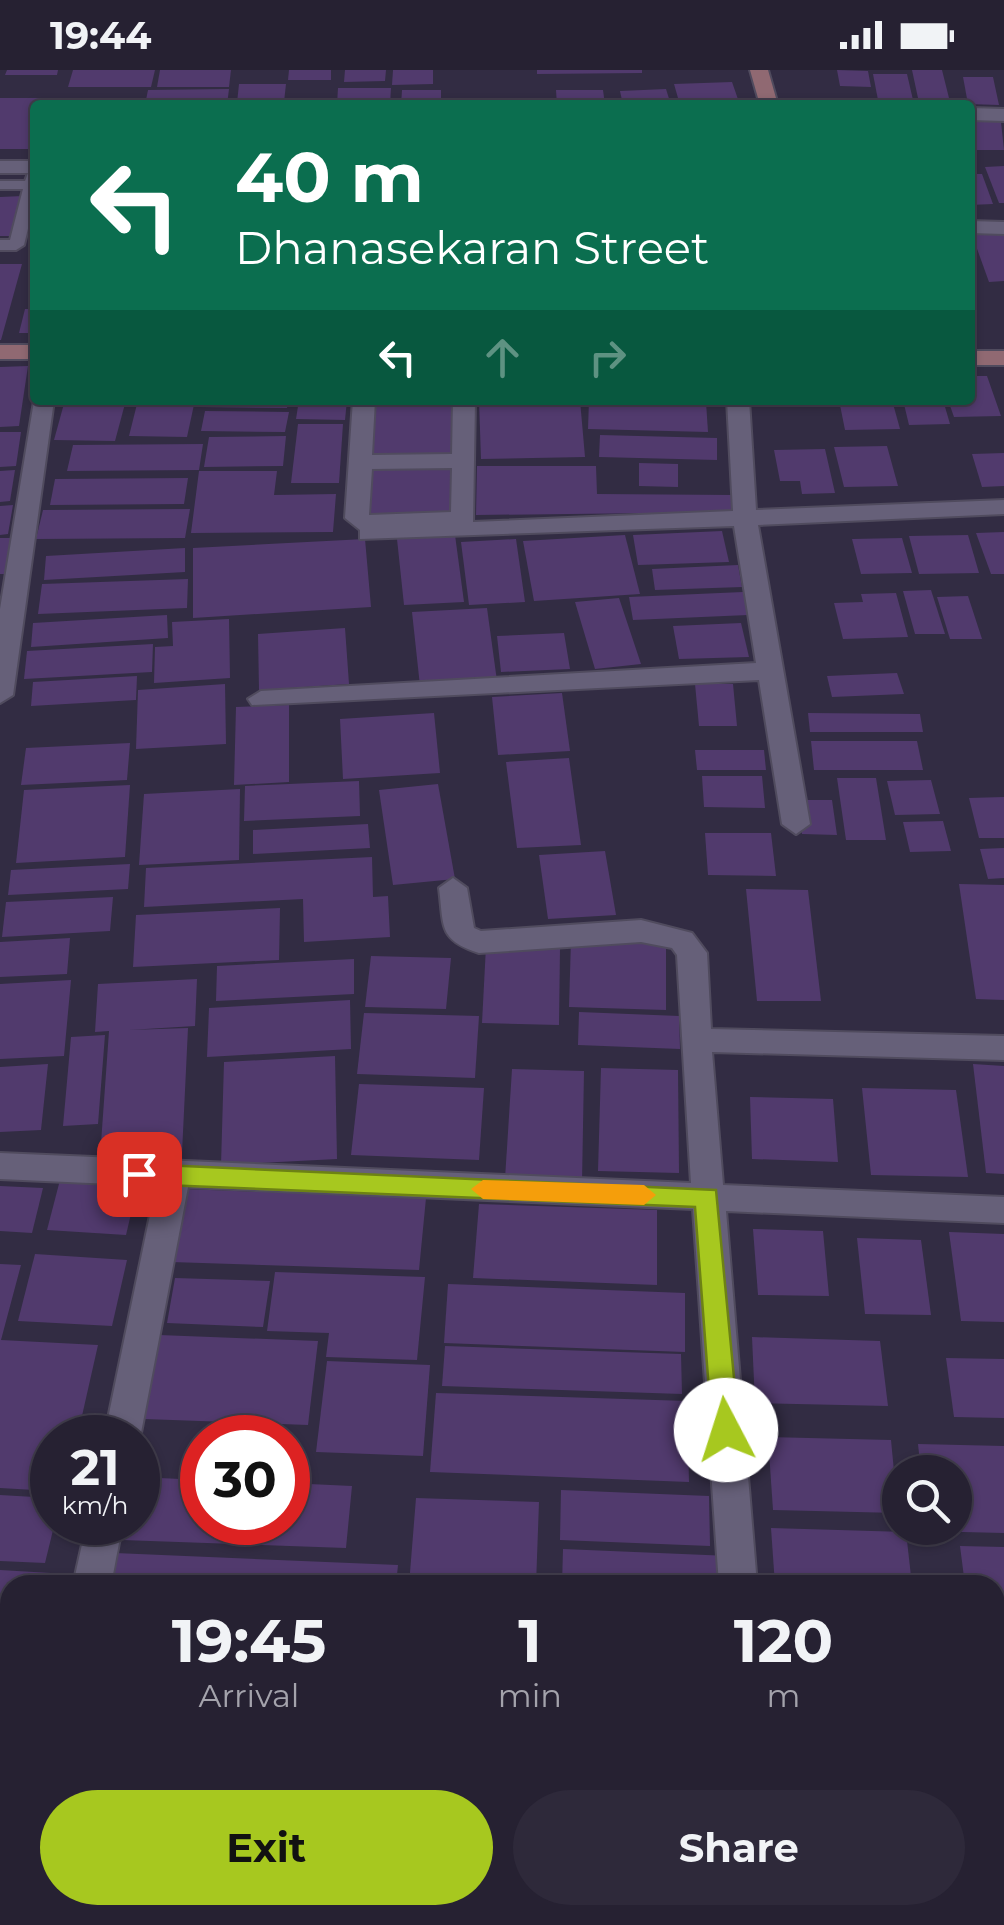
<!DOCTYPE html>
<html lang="en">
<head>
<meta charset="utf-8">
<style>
  body { margin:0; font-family:Montserrat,sans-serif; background:#2e293a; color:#f1f3f6; height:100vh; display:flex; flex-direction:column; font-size:38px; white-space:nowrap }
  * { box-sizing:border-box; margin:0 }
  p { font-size:32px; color:#a4a3ac }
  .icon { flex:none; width:55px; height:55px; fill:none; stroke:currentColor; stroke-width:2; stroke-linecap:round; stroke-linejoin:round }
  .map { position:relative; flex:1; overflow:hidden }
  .panel { position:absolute; left:0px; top:1505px; width:1005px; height:350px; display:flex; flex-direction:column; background:#262132; border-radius:30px 30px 0 0; box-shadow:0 2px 8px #0004,0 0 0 2px #423e4d }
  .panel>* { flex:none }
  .banner { position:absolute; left:30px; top:30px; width:945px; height:305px; border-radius:10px; box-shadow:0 2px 8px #0004,0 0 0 2px #423e4d; background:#0b6e4f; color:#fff; overflow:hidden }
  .buttons { position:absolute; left:882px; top:1385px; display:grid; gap:20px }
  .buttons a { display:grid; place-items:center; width:90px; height:90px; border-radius:50%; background:#262132; box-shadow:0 2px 8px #0004,0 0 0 2px #423e4d; font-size:50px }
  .speed { position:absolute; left:30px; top:1345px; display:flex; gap:20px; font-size:50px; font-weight:700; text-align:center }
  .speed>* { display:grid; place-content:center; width:130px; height:130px; border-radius:50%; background:#262132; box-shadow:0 2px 8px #0004,0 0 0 2px #423e4d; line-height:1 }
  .speed small { font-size:25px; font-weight:400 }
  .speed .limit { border:15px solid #d22; background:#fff; color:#111 }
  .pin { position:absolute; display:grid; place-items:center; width:85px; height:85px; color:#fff; margin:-42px; border-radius:20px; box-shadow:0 5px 15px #0006 }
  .me { position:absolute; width:110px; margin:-55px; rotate:355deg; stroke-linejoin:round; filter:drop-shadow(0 0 8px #0008) }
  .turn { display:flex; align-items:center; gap:35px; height:210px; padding:0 40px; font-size:45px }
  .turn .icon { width:130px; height:130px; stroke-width:2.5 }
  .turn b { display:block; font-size:70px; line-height:85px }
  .lanes { display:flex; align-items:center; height:95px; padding:0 40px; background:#0003; justify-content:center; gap:50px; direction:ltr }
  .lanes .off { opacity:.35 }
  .eta { display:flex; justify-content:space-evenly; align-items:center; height:170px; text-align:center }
  .eta b { font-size:60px; font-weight:700; line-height:70px }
  .cta { display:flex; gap:20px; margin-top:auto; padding:20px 40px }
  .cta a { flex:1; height:115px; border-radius:60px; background:#a7c81f; color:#111; font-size:40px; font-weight:700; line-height:115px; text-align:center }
  .cta a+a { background:#2e293a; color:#f1f3f6 }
  .status { display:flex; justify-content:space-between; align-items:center; height:70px; padding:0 50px; background:#262132; direction:ltr }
  .status svg { height:28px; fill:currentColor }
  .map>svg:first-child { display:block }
</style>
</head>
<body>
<div class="status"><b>19:44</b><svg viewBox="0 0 49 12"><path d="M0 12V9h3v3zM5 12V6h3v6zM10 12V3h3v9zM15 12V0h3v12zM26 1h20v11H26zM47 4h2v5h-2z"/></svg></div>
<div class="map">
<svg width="1004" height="1855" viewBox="0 0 1004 1855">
  <rect width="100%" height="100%" fill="#322c43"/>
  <g fill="#513a6d">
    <polygon points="7,0 58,0 57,5 5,5"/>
    <polygon points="73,0 155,0 151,17 68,17"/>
    <polygon points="160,0 231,0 229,17 157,17"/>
    <polygon points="289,0 331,0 331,10 288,10"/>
    <polygon points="345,0 386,0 385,11 344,12"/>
    <polygon points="393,0 433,0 433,14 392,15"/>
    <polygon points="537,0 642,0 642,3 537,4"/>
    <polygon points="837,0 868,1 871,17 840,16"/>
    <polygon points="912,0 942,0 949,28 918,28"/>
    <polygon points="873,4 907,4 913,30 878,30"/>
    <polygon points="963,7 993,7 999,35 968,34"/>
    <polygon points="732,12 740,35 680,35 674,14"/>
    <polygon points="239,14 286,14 284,32 237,33"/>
    <polygon points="338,18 391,18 390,35 337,35"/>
    <polygon points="229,19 227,35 145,35 148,20"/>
    <polygon points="666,19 671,35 623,35 620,21"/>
    <polygon points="402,20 441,20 441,35 401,35"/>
    <polygon points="556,20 603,20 605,35 557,35"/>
    <polygon points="0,28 46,28 44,35 35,35 31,79 0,79"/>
    <polygon points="335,28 335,35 292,35 293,29"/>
    <rect x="491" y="28" width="37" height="7"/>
    <polygon points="970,52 1001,52 1004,80 974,80"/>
    <polygon points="1004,96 1004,133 999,133 985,97"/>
    <polygon points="970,104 982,104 993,134 970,135"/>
    <polygon points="23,126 12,166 0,166 0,127"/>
    <polygon points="1004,161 1004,211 989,212 971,162"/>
    <polygon points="0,194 22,194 1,270 0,270"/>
    <polygon points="25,239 35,239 35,263 19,263"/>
    <polygon points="28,296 19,356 0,357 0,297"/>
    <polygon points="970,306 987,306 1001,346 954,347 948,330 970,330"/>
    <polygon points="65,330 126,330 115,371 54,370"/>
    <polygon points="138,330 195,330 187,367 129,366"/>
    <polygon points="200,330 288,330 287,338 198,337"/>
    <polygon points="299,330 347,330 345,350 296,349"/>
    <polygon points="372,330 458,330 454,389 365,388"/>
    <polygon points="479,330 580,330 585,387 481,389"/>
    <polygon points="589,330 706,332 708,362 588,359"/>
    <polygon points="839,330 892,330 900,359 845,360"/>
    <polygon points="903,330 943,330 950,354 909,355"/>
    <polygon points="205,341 289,342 285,362 201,361"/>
    <polygon points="298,354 343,354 339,413 291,413"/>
    <polygon points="0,362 21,362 16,396 0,397"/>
    <polygon points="600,365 717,368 717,390 599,387"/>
    <polygon points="286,366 283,396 204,397 209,367"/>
    <polygon points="203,374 199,400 67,401 73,375"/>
    <polygon points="887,376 898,416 844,417 834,377"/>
    <polygon points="825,379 835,423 802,424 800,411 780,411 774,380"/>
    <polygon points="1004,383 1004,416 982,417 972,384"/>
    <polygon points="639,393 678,394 678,417 639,416"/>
    <polygon points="369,394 455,394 455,448 366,449"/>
    <polygon points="477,396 596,396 597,424 734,425 735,442 476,445"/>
    <polygon points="15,400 10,431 0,432 0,401"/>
    <polygon points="199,401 277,401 274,425 336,424 333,462 191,463"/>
    <polygon points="188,408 184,434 50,435 55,409"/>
    <polygon points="13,435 8,464 0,465 0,436"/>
    <polygon points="190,439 185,468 36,469 43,440"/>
    <polygon points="722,461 729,492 638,495 633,465"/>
    <polygon points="1004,462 1004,504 991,504 976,463"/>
    <polygon points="455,465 464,532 404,535 397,469"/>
    <polygon points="625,465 640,524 534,531 523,471"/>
    <polygon points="968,465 979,503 919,504 909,466"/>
    <polygon points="0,468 13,468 7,504 0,504"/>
    <polygon points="902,468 912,503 861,504 852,469"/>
    <polygon points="365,469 371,537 193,548 193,478"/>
    <polygon points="516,469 525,532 469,535 461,472"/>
    <polygon points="185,478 185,502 44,510 46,486"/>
    <polygon points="738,495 742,517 655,520 652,499"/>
    <polygon points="188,509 187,538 38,544 42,514"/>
    <polygon points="931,520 945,564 915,564 903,521"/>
    <polygon points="743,522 748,545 633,550 629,527"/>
    <polygon points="896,523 908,567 843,569 834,533 863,532 861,524"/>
    <polygon points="968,526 982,569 950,569 937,527"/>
    <polygon points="619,528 641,594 595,599 575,532"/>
    <polygon points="487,538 497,611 420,616 412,542"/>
    <polygon points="167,545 168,568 31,577 33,553"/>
    <polygon points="229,549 230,608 154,613 155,577 173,576 172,552"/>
    <polygon points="741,553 749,587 679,589 673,556"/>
    <polygon points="345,558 349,614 259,620 258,564"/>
    <polygon points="564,563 570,599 501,602 497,566"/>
    <polygon points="153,574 152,602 24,609 27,581"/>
    <polygon points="897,603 904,624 832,627 827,606"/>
    <polygon points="137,606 136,630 31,636 33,612"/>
    <polygon points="225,614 226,674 136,679 138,620"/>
    <polygon points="695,614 733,614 737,656 699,656"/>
    <polygon points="562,623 570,681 498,685 492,627"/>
    <polygon points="289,635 289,712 234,715 236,637"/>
    <polygon points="434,643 440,703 343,709 340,649"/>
    <polygon points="808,643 920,644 923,662 810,662"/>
    <polygon points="811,671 917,671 923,700 814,700"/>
    <polygon points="130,673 127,710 21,715 26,678"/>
    <polygon points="695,680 764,680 766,700 697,700"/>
    <polygon points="569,688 581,775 517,778 506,692"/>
    <polygon points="702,706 762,706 765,738 704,737"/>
    <polygon points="837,708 876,708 886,770 846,770"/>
    <polygon points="931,710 940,744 895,745 887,711"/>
    <polygon points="359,711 360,746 244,751 245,716"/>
    <polygon points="438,714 455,809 393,815 379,720"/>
    <polygon points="130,715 125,787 16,793 24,720"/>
    <polygon points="240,719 239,790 139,795 144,724"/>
    <polygon points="1004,727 1004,768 979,768 969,728"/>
    <polygon points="798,730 832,730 837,765 802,764"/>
    <polygon points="943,751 951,781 910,782 903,752"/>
    <polygon points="368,754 370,778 253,784 253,760"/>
    <polygon points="705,763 771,763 776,806 708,805"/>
    <polygon points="1004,778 1004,808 988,809 980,779"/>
    <polygon points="605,781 616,845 548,849 539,785"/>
    <polygon points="372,787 373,827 388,826 390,867 304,872 303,829 144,837 146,798"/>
    <polygon points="130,794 128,819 8,825 11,800"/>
    <polygon points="959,814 1004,815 1004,930 976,929"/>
    <polygon points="746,819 808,820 821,931 757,931"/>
    <polygon points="113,827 110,861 2,867 6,832"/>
    <polygon points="280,838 279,890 133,897 136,845"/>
    <polygon points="70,868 67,904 0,907 0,872"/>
    <polygon points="571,870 666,872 666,940 569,937"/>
    <polygon points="486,876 560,878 559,955 482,953"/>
    <polygon points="371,886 451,888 446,939 365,937"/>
    <polygon points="354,889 354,924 216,931 217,896"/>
    <polygon points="197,909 195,956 129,960 188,958 182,1083 100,1087 109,961 95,962 98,914"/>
    <polygon points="71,910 64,986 0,989 0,914"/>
    <polygon points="350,930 351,979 207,987 209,938"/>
    <polygon points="579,942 679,946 680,979 578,975"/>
    <polygon points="364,943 479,946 475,1008 357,1004"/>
    <polygon points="105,965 98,1054 63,1056 71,967"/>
    <polygon points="335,986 337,1089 221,1095 224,992"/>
    <polygon points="48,994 41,1060 0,1062 0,997"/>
    <polygon points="973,994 1004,996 1004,1104 986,1103"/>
    <polygon points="601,998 678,1000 679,1103 598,1101"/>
    <polygon points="512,999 584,1001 582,1112 505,1109"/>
    <polygon points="359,1014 484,1018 479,1090 351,1085"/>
    <polygon points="862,1018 956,1020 968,1107 871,1105"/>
    <polygon points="750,1027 833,1029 838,1092 752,1089"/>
    <polygon points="60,1110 138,1114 126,1165 47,1160"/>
    <polygon points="0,1116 43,1118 32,1163 0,1161"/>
    <polygon points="184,1119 426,1128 419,1200 171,1192"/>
    <polygon points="479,1134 657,1140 657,1215 473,1208"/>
    <polygon points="753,1159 823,1161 829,1226 758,1225"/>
    <polygon points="949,1162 1004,1164 1004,1252 961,1251"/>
    <polygon points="857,1168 921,1170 931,1245 865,1244"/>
    <polygon points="35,1184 127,1190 112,1256 18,1251"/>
    <polygon points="0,1194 21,1195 1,1270 98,1275 77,1368 52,1368 52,1421 0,1418"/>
    <polygon points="275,1202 425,1207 417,1290 326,1287 329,1263 267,1261"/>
    <polygon points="175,1208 270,1211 263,1257 167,1253"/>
    <polygon points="448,1214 685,1223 685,1282 444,1273"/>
    <polygon points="159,1265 318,1271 308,1355 144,1349"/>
    <polygon points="752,1267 880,1271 888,1336 755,1333"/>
    <polygon points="445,1276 681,1284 682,1324 442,1316"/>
    <polygon points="946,1288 1004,1289 1004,1348 954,1347"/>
    <polygon points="327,1291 430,1295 423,1386 316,1382"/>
    <polygon points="436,1323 687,1331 689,1412 430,1402"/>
    <polygon points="768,1367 891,1370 898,1443 773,1440"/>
    <polygon points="918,1374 1004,1376 1004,1463 921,1461 955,1458 955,1402 921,1402"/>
    <polygon points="138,1407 202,1410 202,1452 288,1452 288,1413 352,1416 346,1478 122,1470 125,1452 138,1452"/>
    <polygon points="561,1420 709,1426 710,1476 560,1470"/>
    <polygon points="0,1425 52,1428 55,1452 45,1493 0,1491"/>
    <polygon points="416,1428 539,1432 536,1515 409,1515"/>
    <polygon points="771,1458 906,1462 912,1515 775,1515"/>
    <polygon points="960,1476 1004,1477 1004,1546 995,1546 995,1515 965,1515"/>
    <polygon points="563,1479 730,1486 730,1515 562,1515"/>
    <polygon points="115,1483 398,1495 396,1515 109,1515"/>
    <polygon points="0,1500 51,1503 48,1515 10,1515 10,1548 0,1548"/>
    <polygon points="0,1559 10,1560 10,1648 0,1647"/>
    <polygon points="995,1615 1004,1616 1004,1678 995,1678"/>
    <polygon points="0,1651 10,1652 10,1803 2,1841"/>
    <polygon points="382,1845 740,1845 740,1855 381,1855"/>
    <polygon points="791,1845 965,1845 967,1855 791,1855"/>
  </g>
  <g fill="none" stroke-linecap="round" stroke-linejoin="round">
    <defs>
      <polygon id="lane" points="35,97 35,130 24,175 16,180 0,180 0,170 10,170 23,119 0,119 0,111 25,111 30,98"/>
      <g id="street">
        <polygon points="970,38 1004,39 1004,51 970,50"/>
        <rect x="0" y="91" width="35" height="12"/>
        <polygon points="970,151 1004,152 1004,164 970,163"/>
        <polygon points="35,325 35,330 54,330 13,625 0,633 0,539"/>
        <path d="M353 330H375L372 385 452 384 453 330H475L473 452 733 441 727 330H749L756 440 1004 430V444L758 455 810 754 796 764 782 754 759 610 252 635 248 629 261 621 756 593 734 456 360 469V460L345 448ZM452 398 451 442 369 445 372 399Z"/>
        <path d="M453 808 467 818 474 858 481 861 641 850 692 863 707 883 711 959 1004 966V990L712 982 723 1115 1004 1127V1153L726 1141 757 1515H719L693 1139 188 1117 140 1368 138 1373V1368H104L156 1116 0 1109V1083L691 1113 677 885 672 878 641 872 479 883C438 870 444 856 439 818Z"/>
        <polygon points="87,1452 123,1452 111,1515 73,1515"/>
        <polygon points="743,1845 785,1845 786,1855 744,1855"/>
      </g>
      <g id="secondary">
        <polygon points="750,0 768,0 778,35 760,35"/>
        <rect x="0" y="275" width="35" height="14"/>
        <rect x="970" y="281" width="34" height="14"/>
      </g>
    </defs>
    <use href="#lane" stroke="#504b5e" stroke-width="4"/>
    <use href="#street" stroke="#504b5e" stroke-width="4"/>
    <use href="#secondary" stroke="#504b5e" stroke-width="4"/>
    <use href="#lane" fill="#666079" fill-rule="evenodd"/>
    <use href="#street" fill="#666079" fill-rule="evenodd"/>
    <use href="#secondary" fill="#906972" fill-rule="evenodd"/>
  </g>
  <polygon fill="#a7c81f" stroke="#6d8214" stroke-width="2.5" points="139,1094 716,1120 739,1360 735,1368 726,1372 716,1368 712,1360 695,1137 139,1114 127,1104"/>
  <polygon fill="#f59e0b" points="483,1110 644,1115 656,1125 644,1135 483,1129 471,1119"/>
</svg>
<div class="buttons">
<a><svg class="icon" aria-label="search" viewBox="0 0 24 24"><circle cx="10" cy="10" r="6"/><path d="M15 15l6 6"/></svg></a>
</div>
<div class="speed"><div>21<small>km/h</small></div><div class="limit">30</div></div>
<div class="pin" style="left:139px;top:1104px;background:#d93025"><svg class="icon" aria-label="arrive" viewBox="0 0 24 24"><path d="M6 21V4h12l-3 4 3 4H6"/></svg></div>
<svg class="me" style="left:726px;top:1360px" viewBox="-20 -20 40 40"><circle r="19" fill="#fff"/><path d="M0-13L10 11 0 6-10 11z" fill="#a7c81f"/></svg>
<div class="banner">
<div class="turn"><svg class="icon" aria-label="left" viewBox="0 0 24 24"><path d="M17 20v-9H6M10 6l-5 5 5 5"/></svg><div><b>40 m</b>Dhanasekaran Street</div></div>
<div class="lanes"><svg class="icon" aria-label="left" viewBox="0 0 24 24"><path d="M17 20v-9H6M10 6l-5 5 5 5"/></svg><svg class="icon off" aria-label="ahead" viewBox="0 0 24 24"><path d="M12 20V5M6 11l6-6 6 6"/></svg><svg class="icon off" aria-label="right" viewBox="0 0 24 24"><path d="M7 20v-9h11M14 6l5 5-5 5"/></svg></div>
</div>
<section class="panel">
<div class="eta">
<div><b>19:45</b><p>Arrival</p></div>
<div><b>1</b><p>min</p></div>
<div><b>120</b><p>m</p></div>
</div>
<div class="cta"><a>Exit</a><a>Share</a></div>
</section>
</div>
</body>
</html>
